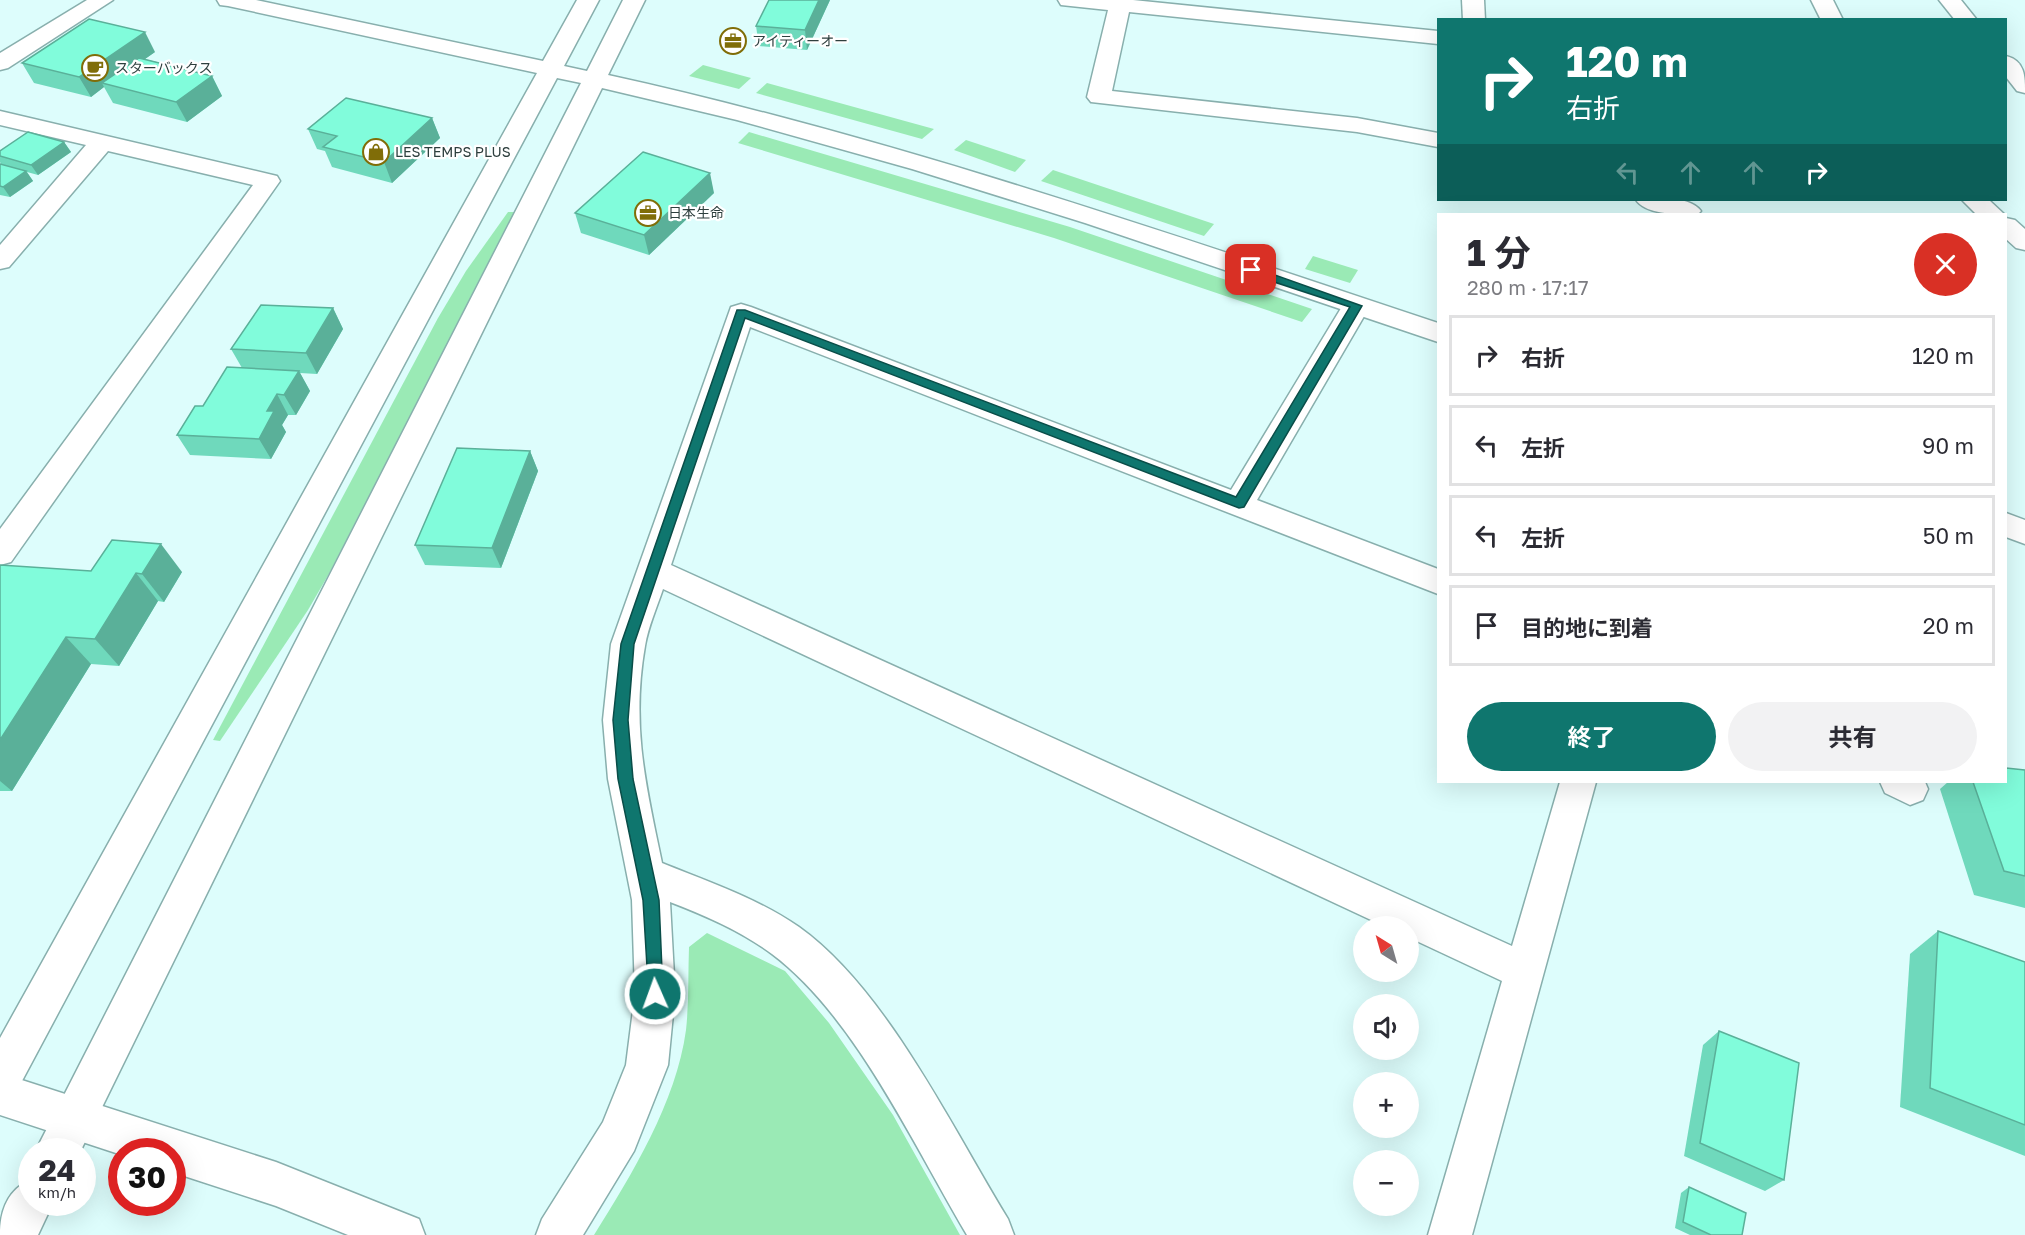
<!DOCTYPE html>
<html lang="ja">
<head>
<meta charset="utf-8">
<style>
  body { margin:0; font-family:"Golos Text","Noto Sans JP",sans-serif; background:#f2f2f3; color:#2b2b33; height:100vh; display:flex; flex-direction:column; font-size:22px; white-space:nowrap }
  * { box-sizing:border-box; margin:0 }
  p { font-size:20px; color:#7c7c81 }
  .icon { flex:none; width:33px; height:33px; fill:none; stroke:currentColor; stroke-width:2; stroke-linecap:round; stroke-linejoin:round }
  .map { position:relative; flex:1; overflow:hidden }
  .details { position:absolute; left:1437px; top:213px; width:570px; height:570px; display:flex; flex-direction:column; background:#fff; border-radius:0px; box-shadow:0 6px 24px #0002 }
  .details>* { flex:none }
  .banner { position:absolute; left:1437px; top:18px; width:570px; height:183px; border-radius:0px; box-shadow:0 6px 24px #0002; background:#0f766e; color:#fff; overflow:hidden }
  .needle { width:39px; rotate:323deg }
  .buttons { position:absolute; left:1353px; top:916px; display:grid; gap:12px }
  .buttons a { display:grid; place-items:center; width:66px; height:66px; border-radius:50%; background:#fff; box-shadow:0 6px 24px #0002; font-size:30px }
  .speed { position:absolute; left:18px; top:1138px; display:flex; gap:12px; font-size:30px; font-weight:700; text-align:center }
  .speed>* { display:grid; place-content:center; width:78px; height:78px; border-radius:50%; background:#fff; box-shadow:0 6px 24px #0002; line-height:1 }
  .speed small { font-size:15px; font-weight:400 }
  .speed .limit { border:9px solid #d22; background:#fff; color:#111 }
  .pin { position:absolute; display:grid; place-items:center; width:51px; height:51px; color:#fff; margin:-26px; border-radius:12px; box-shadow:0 3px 9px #0006 }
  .me { position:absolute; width:66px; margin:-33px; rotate:358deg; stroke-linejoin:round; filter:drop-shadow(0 0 4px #0008) }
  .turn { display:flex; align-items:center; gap:21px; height:126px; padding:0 30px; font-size:27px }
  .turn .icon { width:78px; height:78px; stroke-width:2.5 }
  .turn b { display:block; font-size:42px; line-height:51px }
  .lanes { display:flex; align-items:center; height:57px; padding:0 30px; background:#0003; justify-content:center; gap:30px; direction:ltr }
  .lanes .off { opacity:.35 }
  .round { display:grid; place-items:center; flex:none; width:63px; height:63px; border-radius:32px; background:#f2f2f3 }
  .summary { display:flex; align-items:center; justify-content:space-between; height:102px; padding:0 30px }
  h1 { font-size:36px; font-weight:700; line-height:45px }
  .cta { display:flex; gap:12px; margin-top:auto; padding:12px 30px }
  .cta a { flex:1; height:69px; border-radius:36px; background:#0f766e; color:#fff; font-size:24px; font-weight:700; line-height:69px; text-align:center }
  .cta a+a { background:#f2f2f3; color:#2b2b33 }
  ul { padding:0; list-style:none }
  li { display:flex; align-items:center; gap:18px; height:81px; margin:0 12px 9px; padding:0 18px; border:3px solid #e1e1e2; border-radius:0px }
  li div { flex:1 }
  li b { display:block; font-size:22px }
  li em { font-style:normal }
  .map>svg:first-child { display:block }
</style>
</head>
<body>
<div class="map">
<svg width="2025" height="1235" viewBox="0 0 2025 1235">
  <rect width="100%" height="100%" fill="#ddfdfc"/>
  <g fill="#9aeab5">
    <polygon points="703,65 751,78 739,89 689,76"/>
    <polygon points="767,83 934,129 922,139 756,93"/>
    <polygon points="749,132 1070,227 1312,309 1302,322 1054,238 738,143"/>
    <polygon points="966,140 1026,160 1015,172 954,150"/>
    <polygon points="1053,170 1214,224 1204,236 1041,181"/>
    <polygon points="508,212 515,212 330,572 308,610 220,741 213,740 438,318 466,271"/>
    <polygon points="1313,256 1358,270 1350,283 1305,269"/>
    <path d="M707 933 785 971 829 1023 893 1115 960 1235H594C632 1174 676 1103 686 1030 689 1003 688 974 689 947Z"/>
  </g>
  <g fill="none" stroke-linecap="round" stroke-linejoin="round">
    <defs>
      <g id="street">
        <polygon points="87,0 113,0 8,68 0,70 0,53"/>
        <polygon points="1058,0 1133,0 1438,31 1438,44 1129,12 1112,91 1357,118 1438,133 1438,147 1357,132 1091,102 1087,97 1108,10 1061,5"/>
        <polygon points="1462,0 1484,0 1485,20 1463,20"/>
        <polygon points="1811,0 1833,0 1843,20 1821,20"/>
        <polygon points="0,111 277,176 280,181 11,562 0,565 0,529 253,185 108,151 9,267 0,269 0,245 86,145 0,125"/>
        <path d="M1636 200C1654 198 1690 195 1701 211L1698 214C1681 214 1647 216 1636 200Z"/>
        <polygon points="1962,200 1989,200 2004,214 1976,214"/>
        <polygon points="2006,218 2015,220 2025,229 2025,250 2016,248 2006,239"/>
        <path d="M1356 297 1366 300 1370 306 1257 500 1438 569V594L750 327 671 565 1512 946 1560 782H1596L1472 1235H1428L1502 981 1408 937V927H1386L663 589C657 607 648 627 645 646 631 726 646 786 662 863 709 882 757 898 799 927 886 989 952 1128 1008 1219L1014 1235H967C914 1146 855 1016 772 954 741 931 706 916 670 902L675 994 668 1065 634 1151 583 1235H536L542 1219 603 1122 626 1065 635 994 632 900 608 779 603 720 611 644 731 307 741 304 751 307 1231 490 1346 300Z"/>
        <polygon points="1880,782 1925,782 1928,789 1923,800 1910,805 1885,793"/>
        <polygon points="0,1073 276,1162 419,1219 425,1235 348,1235 276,1206 172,1172 172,1152 122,1152 122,1155 0,1115"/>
      </g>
      <g id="secondary">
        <path d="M217 0H256L543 61 577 0H599L564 66 587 71 623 0H645L608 75C890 137 1164 232 1438 323V342L1085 223 912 169 737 120 602 88 80 1152H35L581 83 557 78 15 1094 0 1100V1038L537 73 228 6 220 5Z"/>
        <polygon points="1939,0 1961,0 1977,20 1955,20"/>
        <path d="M2006 56C2025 61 2025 76 2025 93L2017 91 2006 77Z"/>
        <polygon points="2006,513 2025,520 2025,544 2006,537"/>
        <path d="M32 1179V1203H53L38 1235H0C0 1210 8 1189 32 1179Z"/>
      </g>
    </defs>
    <use href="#street" stroke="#88afad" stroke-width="3"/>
    <use href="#secondary" stroke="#88afad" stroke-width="3"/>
    <use href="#street" fill="#fff" fill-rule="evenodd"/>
    <use href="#secondary" fill="#fff" fill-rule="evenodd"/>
  </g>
  <g fill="#6fd9bc">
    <polygon points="830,0 807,50 759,46 756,26"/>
    <polygon points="155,52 145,59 212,76 222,96 187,122 113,103 104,87 91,97 34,83 22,63"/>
    <polygon points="432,118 440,138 392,183 332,167 325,151 317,149 308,129"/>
    <polygon points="64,142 71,152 38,175 27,172 33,181 10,197 0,195 0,164 1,164 0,162 0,151"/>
    <polygon points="714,193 649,255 581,233 575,213"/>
    <polygon points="333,308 343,329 317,374 300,373 310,391 296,415 288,415 282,425 286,432 271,459 190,455 177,435 203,406 242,368 231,349"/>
    <polygon points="530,451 538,471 501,568 425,565 415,545"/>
    <polygon points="0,565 91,571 182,572 164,602 158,601 119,666 91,664 12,791 0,791"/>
    <polygon points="2025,770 2025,908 1974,895 1940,789 1948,782 2006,782"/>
    <polygon points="1938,931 2025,962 2025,1156 1900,1107 1910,954"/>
    <polygon points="1719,1031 1784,1180 1765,1191 1684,1156 1703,1045"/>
    <polygon points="1689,1187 1742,1235 1690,1235 1675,1228 1681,1193"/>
  </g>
  <g fill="#5ab099">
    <polygon points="819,0 830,0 807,50 805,30"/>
    <polygon points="145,32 155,52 108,85 102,83 104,87 91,97 79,77"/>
    <polygon points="212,76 222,96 187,122 176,102"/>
    <polygon points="432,118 440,138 392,183 384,162"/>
    <polygon points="64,142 71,152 38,175 31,165"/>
    <polygon points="26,171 33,181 10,197 3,187"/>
    <polygon points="710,173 714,193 649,255 644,235"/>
    <polygon points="333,308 343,329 317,374 306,353"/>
    <polygon points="299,371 310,391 296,415 284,395"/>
    <polygon points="277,394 288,415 282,425 286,432 271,459 259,439 267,411"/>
    <polygon points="530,451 538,471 501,568 492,548"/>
    <polygon points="161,544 182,572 164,602 142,574"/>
    <polygon points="136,573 158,601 119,666 95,639"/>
    <polygon points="66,637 91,664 12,791 0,781 0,740"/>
  </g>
  <g fill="#81fcdb" stroke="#5ab099" stroke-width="1.5">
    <polygon points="769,0 819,0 805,30 756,26"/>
    <polygon points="89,19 145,32 79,77 22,63"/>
    <polygon points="139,58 212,76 176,102 102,83"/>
    <polygon points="346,98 432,118 384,162 323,147 337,136 308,129"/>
    <polygon points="28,132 64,142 31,165 0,156 0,151"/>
    <polygon points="643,152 710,173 644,235 575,213"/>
    <polygon points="0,164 26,171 3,187 0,186"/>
    <polygon points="261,305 333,308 306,353 231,349"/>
    <polygon points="227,367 299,371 284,395 277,394 267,411 274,411 259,439 177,435 195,406 203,406"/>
    <polygon points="457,448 530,451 492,548 415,545"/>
    <polygon points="112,540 161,544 142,574 136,573 95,639 66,637 0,740 0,565 91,571"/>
    <polygon points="2006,768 2025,770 2025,876 2004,871 1973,782 2006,782"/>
    <polygon points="1938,931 2025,962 2025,1125 1930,1088"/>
    <polygon points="1719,1031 1799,1063 1784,1180 1700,1143"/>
    <polygon points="1689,1187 1746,1213 1742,1235 1711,1235 1683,1222"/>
  </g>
  <polygon fill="#0f766e" stroke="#0a4d48" stroke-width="1.5" points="1247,268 1255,268 1362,306 1244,507 1239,508 745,318 634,644 628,720 633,779 659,900 663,994 661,1000 655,1002 649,1000 643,900 618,779 613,720 621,644 737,310 745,310 1236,497 1350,307 1247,273"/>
  <defs>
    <symbol id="office-ring" viewBox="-11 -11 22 22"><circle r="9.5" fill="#fff" stroke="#806d08" stroke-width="1.5"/><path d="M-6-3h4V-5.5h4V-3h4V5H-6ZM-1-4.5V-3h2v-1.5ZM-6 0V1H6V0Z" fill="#806d08"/></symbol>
    <symbol id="cafe-ring" viewBox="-11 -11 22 22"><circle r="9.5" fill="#fff" stroke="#806d08" stroke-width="1.5"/><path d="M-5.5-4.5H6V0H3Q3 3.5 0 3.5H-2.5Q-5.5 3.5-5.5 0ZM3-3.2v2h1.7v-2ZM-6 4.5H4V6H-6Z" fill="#806d08"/></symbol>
    <symbol id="shop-ring" viewBox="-11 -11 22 22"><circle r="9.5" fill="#fff" stroke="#806d08" stroke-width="1.5"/><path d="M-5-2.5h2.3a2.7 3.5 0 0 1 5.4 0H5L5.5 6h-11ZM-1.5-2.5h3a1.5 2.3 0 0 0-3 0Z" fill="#806d08"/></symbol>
  </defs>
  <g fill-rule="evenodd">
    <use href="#office-ring" x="718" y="26" width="30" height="30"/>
    <use href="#cafe-ring" x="80" y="53" width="30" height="30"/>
    <use href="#shop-ring" x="361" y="137" width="30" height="30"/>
    <use href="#office-ring" x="633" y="198" width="30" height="30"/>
  </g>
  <g text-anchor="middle" stroke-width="4.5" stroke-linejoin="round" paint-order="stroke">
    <g font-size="14" fill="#2e3f3e" stroke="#fff" text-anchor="start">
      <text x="752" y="46">アイティーオー</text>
      <text x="115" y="73">スターバックス</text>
      <text x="395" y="157">LES TEMPS PLUS</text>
      <text x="668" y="218">日本生命</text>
    </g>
  </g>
</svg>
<div class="buttons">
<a><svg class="needle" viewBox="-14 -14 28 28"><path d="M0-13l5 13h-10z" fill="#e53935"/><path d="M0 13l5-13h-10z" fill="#7c7c81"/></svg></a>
<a><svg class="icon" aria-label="sound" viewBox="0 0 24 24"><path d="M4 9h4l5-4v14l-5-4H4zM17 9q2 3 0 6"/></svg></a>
<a>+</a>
<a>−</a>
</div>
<div class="speed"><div>24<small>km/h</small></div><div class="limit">30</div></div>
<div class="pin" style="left:1251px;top:270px;background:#d93025"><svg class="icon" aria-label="arrive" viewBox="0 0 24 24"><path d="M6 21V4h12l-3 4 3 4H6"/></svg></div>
<svg class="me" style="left:655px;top:994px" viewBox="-20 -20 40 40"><circle r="17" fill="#0f766e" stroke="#fff" stroke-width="3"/><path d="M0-11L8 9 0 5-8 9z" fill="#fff"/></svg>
<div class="banner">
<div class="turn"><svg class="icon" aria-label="right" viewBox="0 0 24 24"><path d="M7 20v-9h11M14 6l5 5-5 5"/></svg><div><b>120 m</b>右折</div></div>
<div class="lanes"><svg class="icon off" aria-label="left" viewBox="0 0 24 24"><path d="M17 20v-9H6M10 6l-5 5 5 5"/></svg><svg class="icon off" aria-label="ahead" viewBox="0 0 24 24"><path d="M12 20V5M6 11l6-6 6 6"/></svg><svg class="icon off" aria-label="ahead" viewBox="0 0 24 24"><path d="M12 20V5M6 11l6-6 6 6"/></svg><svg class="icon" aria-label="right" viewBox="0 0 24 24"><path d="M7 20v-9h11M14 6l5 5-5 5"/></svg></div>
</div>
<section class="details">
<div class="summary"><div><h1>1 分</h1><p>280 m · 17:17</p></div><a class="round" style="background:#d93025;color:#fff"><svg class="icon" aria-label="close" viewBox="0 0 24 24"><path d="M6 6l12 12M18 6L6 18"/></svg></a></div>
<ul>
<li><svg class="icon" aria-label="right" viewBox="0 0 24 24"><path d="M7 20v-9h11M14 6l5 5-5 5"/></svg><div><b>右折</b></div><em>120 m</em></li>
<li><svg class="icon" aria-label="left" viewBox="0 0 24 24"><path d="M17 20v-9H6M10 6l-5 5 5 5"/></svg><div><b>左折</b></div><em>90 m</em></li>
<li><svg class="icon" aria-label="left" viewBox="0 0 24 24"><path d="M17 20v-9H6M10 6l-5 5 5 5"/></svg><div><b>左折</b></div><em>50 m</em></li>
<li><svg class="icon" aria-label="arrive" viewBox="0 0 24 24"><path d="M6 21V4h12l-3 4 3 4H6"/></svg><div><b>目的地に到着</b></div><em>20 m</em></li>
</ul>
<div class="cta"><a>終了</a><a>共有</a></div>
</section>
</div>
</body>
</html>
